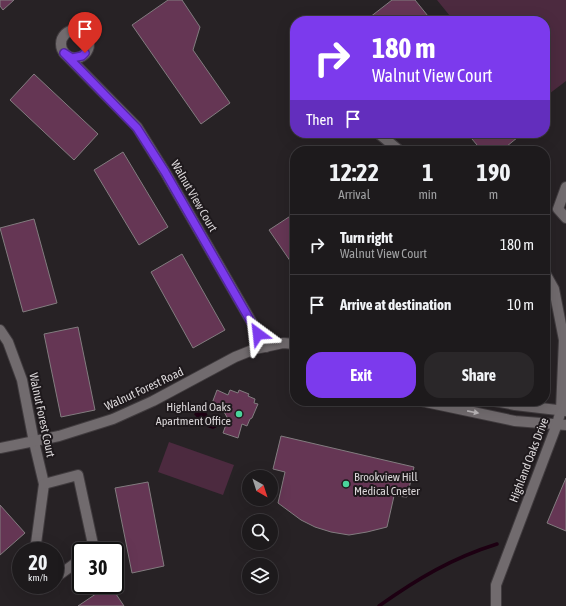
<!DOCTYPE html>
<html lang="en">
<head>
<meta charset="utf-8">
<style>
  body { margin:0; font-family:"Asap Condensed",sans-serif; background:#2a2729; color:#f1f3f6; height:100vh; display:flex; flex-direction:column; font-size:15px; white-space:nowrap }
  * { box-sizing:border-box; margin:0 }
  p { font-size:13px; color:#a0a1a3 }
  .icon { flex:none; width:22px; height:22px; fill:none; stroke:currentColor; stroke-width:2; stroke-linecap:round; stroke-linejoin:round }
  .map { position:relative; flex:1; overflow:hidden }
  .details { position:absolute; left:290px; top:146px; width:260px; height:260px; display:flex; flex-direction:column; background:#1d1a1c; border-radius:16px; box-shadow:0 4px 16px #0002,0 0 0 1px #3b383b }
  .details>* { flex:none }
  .banner { position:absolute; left:290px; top:16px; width:260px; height:122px; border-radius:16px; box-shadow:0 4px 16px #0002,0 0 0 1px #3b383b; background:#7c3aed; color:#fff; overflow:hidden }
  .needle { width:26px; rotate:141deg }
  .tools { position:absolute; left:242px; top:470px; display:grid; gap:8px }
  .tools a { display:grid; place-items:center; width:36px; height:36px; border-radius:50%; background:#1d1a1c; box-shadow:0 4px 16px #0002,0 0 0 1px #3b383b; font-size:20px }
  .speed { position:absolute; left:12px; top:542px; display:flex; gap:8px; font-size:20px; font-weight:700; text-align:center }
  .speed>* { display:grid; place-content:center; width:52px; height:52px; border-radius:50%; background:#1d1a1c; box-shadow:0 4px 16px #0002,0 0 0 1px #3b383b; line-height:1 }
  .speed small { font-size:10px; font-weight:400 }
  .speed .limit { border:2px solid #111; border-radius:6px; background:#fff; color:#111 }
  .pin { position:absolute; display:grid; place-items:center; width:34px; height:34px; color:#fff; margin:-41px -17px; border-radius:50% 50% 50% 0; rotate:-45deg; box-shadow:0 0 4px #0007 }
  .pin .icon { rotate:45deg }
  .me { position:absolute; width:44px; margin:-22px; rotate:330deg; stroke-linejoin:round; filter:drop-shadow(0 0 3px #0008) }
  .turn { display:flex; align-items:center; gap:14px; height:84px; padding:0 16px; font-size:18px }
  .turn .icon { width:52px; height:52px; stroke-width:2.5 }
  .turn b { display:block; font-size:28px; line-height:34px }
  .then { display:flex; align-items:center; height:38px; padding:0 16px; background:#0003; gap:8px; font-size:15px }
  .eta { display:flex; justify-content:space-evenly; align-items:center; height:68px; text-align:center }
  .eta b { font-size:24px; font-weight:700; line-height:28px }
  .button { display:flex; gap:8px; margin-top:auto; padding:8px 16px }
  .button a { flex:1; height:46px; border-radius:16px; background:#7c3aed; color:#fff; font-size:16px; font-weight:700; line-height:46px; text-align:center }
  .button a+a { background:#2a2729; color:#f1f3f6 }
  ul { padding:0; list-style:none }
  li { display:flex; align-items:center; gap:12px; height:60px; padding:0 16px; border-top:1px solid #3b383b }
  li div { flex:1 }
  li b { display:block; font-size:15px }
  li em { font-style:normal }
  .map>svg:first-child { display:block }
</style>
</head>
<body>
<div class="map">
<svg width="566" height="606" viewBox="0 0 566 606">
  <rect width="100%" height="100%" fill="#272225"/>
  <g fill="#4c2a3f">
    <polygon points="437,0 566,0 566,81 545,97 545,21 454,21"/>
    <polygon points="169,442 234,465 223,495 158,472"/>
  </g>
  <polygon fill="#1d0012" points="199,410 206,412 208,416 216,418 216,421 217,427 213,429 207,427 207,424 205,422 200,425 197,423 198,419 194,414"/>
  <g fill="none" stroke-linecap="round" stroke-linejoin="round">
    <path stroke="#1d0012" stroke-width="3.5" d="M379 606C417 579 452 558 497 544"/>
  </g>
  <g fill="#653654" stroke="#827c7f">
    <polygon points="0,0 14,0 3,10 0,6"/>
    <polygon points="168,0 182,0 200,27 193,50 230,103 201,124 132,25"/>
    <polygon points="392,0 415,0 432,21 365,21"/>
    <polygon points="34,74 98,134 74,160 10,100"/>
    <polygon points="467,133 523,133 501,151 482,151"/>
    <polygon points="123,152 168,227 139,245 94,170"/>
    <polygon points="295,213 295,268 269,230"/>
    <polygon points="34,219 57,303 23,312 0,228"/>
    <polygon points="182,254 225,330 193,348 151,272"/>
    <polygon points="78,327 95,410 61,417 44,334"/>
    <polygon points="217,390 228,395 230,390 238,393 239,390 249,394 248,396 255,399 254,403 258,404 252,418 250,419 247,426 242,424 238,438 223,433 228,419 223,410 211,406"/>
    <polygon points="281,436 414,467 407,497 394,496 387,527 367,532 349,535 331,532 315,527 301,520 278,503 285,472 273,469"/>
    <polygon points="566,478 566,531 547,523"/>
    <polygon points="148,482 164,566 132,573 115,488"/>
    <polygon points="0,505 25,533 0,555"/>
    <polygon points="110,585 124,606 78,606 109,585"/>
  </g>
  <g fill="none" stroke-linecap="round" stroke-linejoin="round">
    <defs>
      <g id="minor">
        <circle cx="75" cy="44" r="14"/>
        <polyline points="64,53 137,127 165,172 266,347"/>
        <polyline points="378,133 400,151"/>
        <polyline points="566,187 558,209 566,218"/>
        <polyline points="0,330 8,342 22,380 34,442 44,484 35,551"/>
        <polyline points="421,401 515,421 566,425"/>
        <polyline points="495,401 515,405 566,411"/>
        <polyline points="0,448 59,436 113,419 153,401 235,357 255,349 283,343 295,344"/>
        <polyline points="44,484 78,475 94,549 92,551"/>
        <polyline points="55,578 81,559"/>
        <polyline points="38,585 40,589 46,585"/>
        <polyline points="496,606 496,585 557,424 561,410 564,340 554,289 545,273"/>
      </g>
    </defs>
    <use href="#minor" stroke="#413c3f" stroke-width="12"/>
    <use href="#minor" stroke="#716b6e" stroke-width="10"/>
  </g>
  <defs><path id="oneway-solid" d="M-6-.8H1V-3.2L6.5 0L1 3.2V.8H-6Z"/></defs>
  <use fill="#bbb7b9" href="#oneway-solid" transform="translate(473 412) rotate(11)"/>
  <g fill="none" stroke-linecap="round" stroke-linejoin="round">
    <defs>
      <polyline id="route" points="85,53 82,56 72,58 64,53 137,128 165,172 258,334"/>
    </defs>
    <use href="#route" stroke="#51269a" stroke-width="10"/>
    <use href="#route" stroke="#7c3aed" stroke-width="7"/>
  </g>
  <g fill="#4ad49c" stroke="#1e191c" stroke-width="1.5">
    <circle cx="239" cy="414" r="4"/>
    <circle cx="346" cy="484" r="4"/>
  </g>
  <g text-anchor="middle" stroke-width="4" stroke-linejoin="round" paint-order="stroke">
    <g font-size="12" fill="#dbd7d9" stroke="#1e191c">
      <text transform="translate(194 196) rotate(60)" y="4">Walnut View Court</text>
      <text transform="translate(144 389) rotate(-25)" y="4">Walnut Forest Road</text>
      <text transform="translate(42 415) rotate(78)" y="4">Walnut Forest Court</text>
      <text transform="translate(529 460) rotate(-69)" y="4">Highland Oaks Drive</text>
    </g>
    <g font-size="12" fill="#dbd7d9" stroke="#1e191c" text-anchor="end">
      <text x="231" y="411">Highland Oaks<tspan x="231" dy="14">Apartment Office</tspan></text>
      <text x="354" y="481" text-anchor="start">Brookview Hill<tspan x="354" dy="14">Medical Cneter</tspan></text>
    </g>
  </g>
</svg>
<div class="tools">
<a><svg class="needle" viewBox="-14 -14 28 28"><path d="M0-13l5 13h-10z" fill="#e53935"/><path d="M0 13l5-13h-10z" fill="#a0a1a3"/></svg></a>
<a><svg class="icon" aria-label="search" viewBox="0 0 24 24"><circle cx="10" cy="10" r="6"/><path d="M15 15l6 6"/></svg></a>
<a><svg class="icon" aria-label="layers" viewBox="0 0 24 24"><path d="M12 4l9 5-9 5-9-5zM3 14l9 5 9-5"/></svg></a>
</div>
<div class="speed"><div>20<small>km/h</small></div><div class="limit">30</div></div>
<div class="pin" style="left:85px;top:53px;background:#d93025"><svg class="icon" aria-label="arrive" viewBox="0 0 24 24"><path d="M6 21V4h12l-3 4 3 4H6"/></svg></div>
<svg class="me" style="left:258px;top:334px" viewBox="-20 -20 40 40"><path d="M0-17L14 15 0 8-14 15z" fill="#7c3aed" stroke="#fff" stroke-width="4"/></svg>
<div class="banner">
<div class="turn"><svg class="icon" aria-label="right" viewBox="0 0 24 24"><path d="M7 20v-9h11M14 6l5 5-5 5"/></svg><div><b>180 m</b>Walnut View Court</div></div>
<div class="then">Then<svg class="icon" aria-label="arrive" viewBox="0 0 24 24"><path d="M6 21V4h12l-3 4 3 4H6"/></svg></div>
</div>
<section class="details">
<div class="eta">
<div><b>12:22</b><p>Arrival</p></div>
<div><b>1</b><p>min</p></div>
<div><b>190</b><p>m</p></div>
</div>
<ul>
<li><svg class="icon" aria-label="right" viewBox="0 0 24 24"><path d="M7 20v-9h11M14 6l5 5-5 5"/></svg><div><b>Turn right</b><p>Walnut View Court</p></div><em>180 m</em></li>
<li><svg class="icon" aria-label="arrive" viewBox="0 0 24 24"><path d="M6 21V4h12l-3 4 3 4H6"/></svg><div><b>Arrive at destination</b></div><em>10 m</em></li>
</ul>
<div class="button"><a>Exit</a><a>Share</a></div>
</section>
</div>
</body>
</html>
